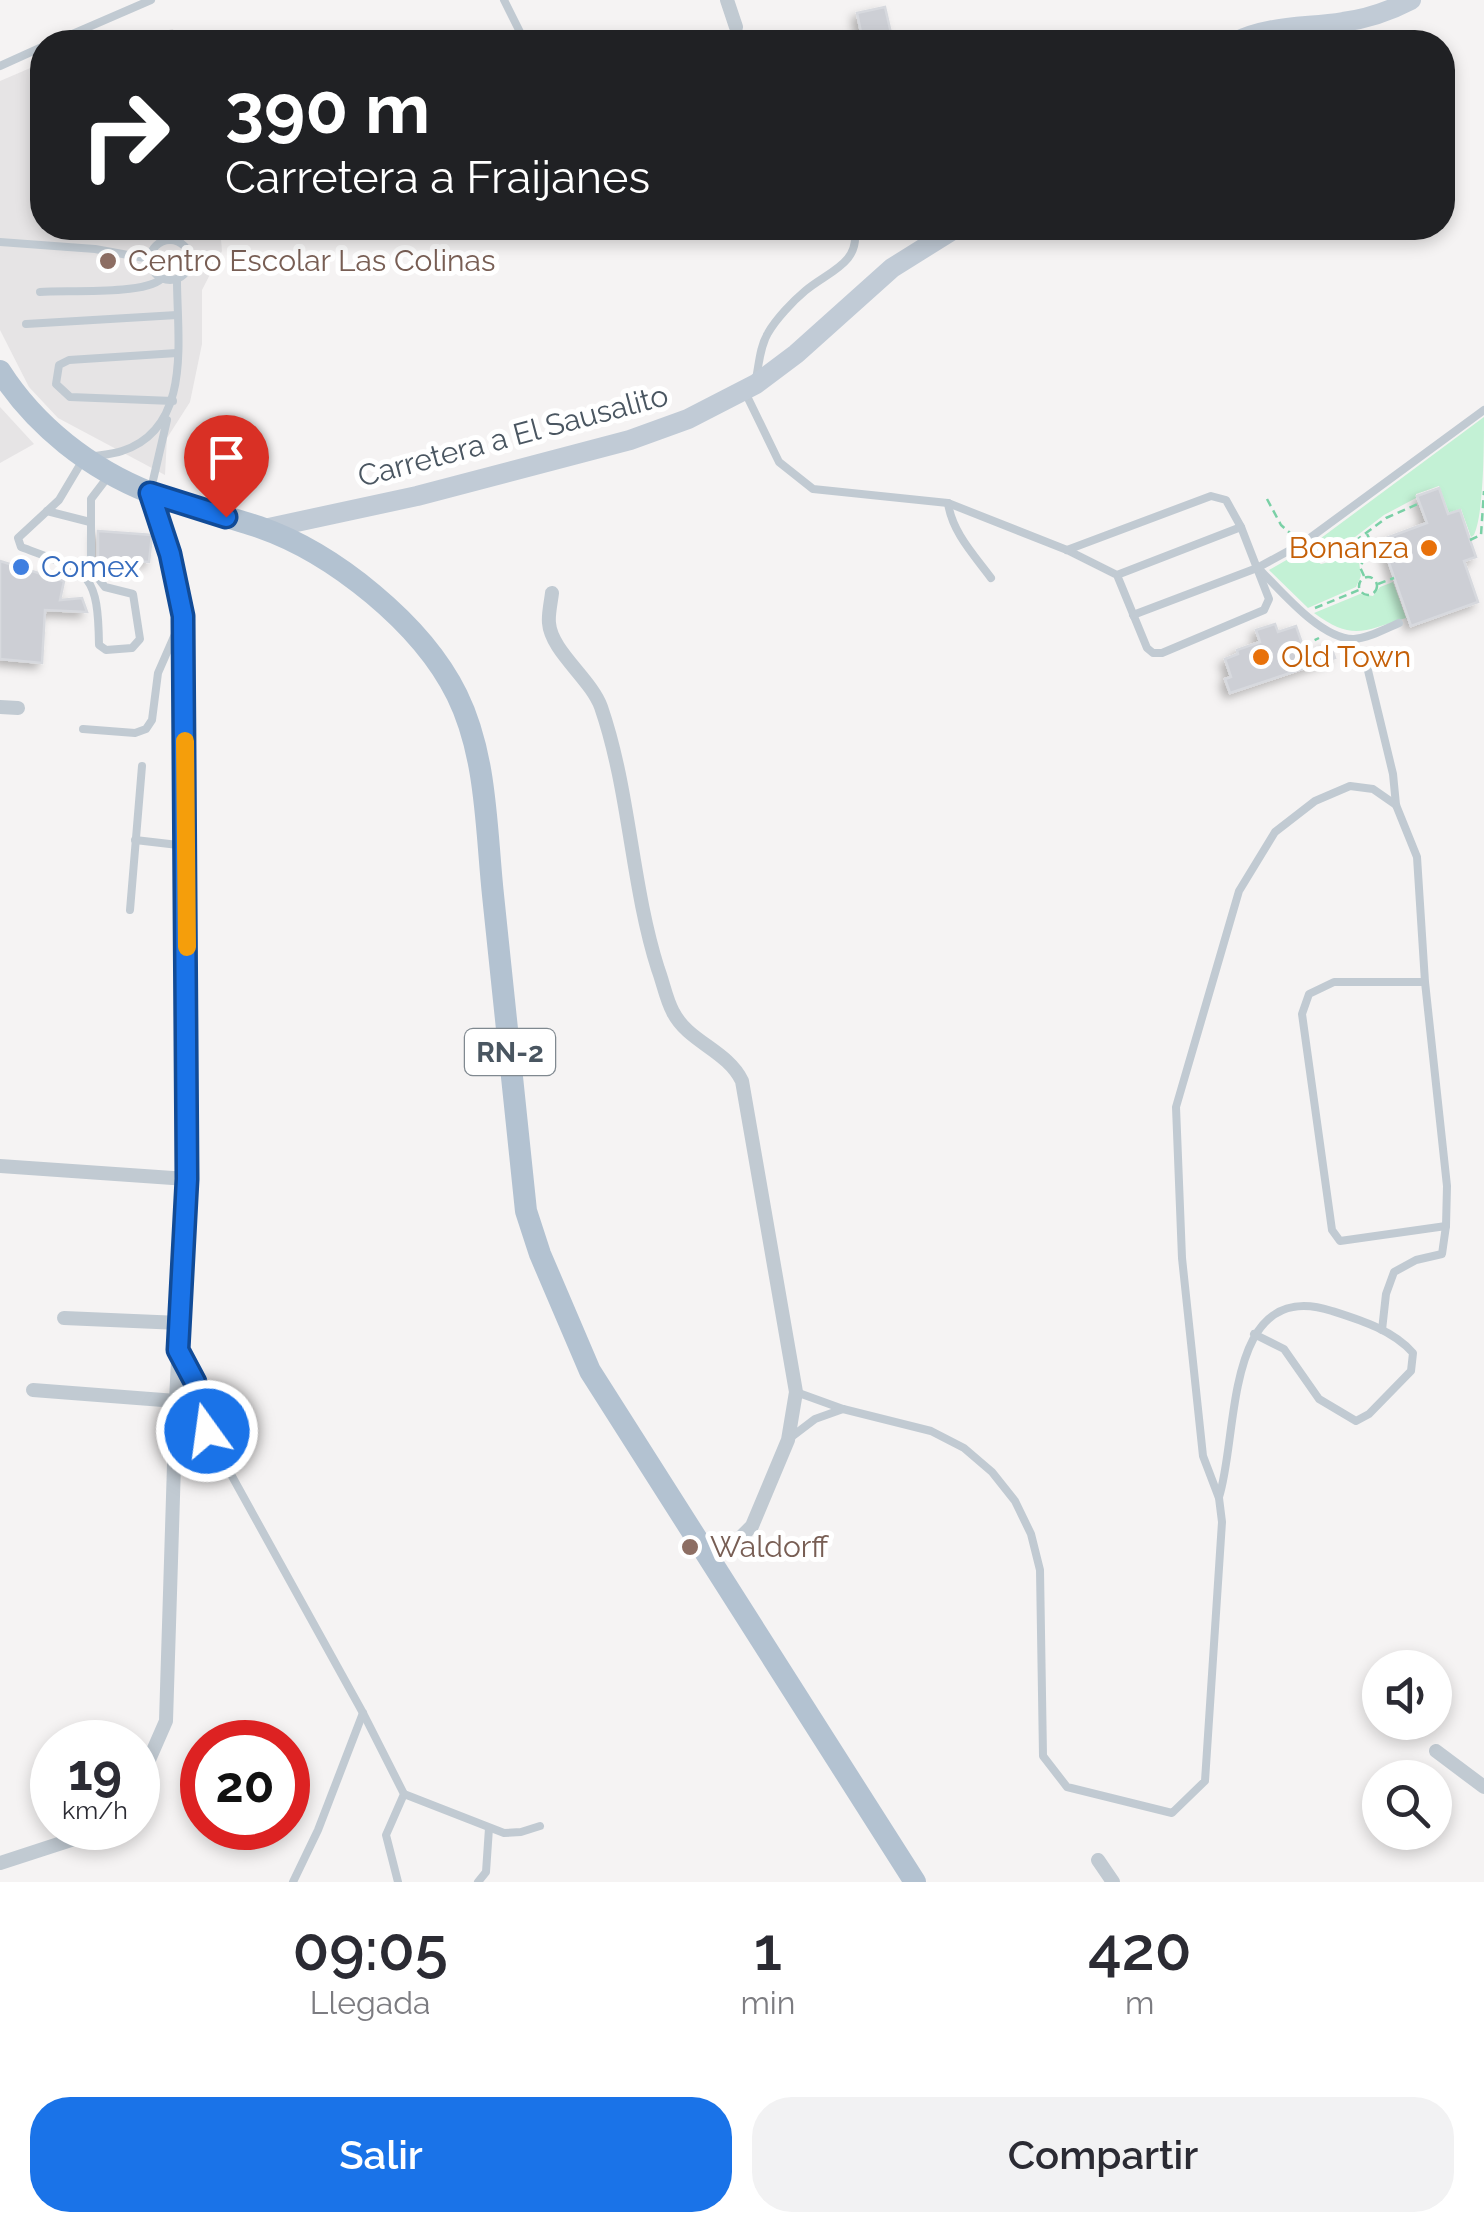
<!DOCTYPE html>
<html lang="es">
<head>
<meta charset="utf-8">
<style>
  body { margin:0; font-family:Raleway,sans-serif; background:#f2f2f3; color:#2b2b33; height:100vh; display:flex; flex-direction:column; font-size:38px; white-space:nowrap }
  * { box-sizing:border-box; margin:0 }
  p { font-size:32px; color:#7c7c81 }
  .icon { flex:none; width:55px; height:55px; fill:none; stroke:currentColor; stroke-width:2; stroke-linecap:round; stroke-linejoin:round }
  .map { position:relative; height:1882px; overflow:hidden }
  .sheet { display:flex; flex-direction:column; background:#fff; flex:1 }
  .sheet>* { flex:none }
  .guide { position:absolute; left:30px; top:30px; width:1425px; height:210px; border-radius:40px; box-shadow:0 5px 15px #0003; background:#202124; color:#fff; overflow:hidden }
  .controls { position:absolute; left:1362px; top:1650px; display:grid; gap:20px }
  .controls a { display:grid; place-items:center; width:90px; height:90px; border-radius:50%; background:#fff; box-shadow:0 5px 15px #0003; font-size:50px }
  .speed { position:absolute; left:30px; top:1720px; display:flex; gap:20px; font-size:50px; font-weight:700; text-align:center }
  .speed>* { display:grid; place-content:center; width:130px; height:130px; border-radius:50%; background:#fff; box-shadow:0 5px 15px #0003; line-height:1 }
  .speed small { font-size:25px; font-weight:400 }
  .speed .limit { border:15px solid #d22; background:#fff; color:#111 }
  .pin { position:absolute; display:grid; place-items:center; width:85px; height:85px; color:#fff; margin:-102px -42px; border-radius:50% 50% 50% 0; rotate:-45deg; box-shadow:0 0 10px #0007 }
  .pin .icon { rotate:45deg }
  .me { position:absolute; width:110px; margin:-55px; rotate:346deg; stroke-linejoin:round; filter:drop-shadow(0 0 8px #0008) }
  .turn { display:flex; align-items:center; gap:35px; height:210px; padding:0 30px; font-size:45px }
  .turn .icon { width:130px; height:130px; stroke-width:2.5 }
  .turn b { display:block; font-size:70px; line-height:85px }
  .eta { display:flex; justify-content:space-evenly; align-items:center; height:170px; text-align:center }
  .eta b { font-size:60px; font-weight:600; line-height:70px }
  .action { display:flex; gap:20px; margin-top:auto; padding:20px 30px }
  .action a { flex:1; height:115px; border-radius:40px; background:#1a73e8; color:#fff; font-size:40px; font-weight:600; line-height:115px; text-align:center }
  .action a+a { background:#f2f2f3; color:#2b2b33 }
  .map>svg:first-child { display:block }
</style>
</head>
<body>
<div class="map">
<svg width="1484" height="1882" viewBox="0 0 1484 1882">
  <defs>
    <filter id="shadow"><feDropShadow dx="-5" dy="5" stdDeviation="5" flood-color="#0004"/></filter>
  </defs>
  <rect width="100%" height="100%" fill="#f5f3f3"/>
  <g fill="#e6e4e5">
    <polygon points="173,29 176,42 118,42"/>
    <polygon points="42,63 42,228 220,228 222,251 202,290 202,344 190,402 167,438 165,475 58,418 29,387 0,330 0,81"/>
    <polygon points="0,407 34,444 0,463"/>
  </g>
  <g fill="#c3f1d5">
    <path d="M1484 417C1484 444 1484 513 1474 535L1471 537 1461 509 1449 513 1439 486 1416 494V498L1384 515 1330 556 1323 555 1313 544Z"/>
    <polygon points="1365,537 1369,546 1359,562 1361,576 1356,587 1308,608 1269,570 1302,551 1321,564 1337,560"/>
    <path d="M1393 582 1406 618C1364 631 1352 641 1314 613L1360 594 1373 596 1380 587Z"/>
  </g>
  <g fill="#cdcfd5" stroke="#d7d9de" stroke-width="2.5" filter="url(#shadow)">
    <polygon points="885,7 893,42 863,42 857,13"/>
    <polygon points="1439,488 1448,514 1460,510 1470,540 1476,557 1464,561 1478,602 1411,626 1381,540 1427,523 1417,496"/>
    <polygon points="98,531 152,535 149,562 98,559"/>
    <polygon points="0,561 64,581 60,600 82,598 87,612 45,610 42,663 0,659"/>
    <polygon points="1275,624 1278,632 1296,626 1305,652 1330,644 1335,658 1230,693 1225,679 1231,677 1225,659 1238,654 1237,650 1260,642 1256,630"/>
  </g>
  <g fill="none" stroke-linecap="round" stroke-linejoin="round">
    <g stroke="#7ad0a6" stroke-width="2.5" stroke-dasharray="8 5" stroke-linecap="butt">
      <polyline points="1267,499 1281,525 1290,533"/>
      <polyline points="1470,540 1481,535 1484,491"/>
      <polyline points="1311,552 1321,559 1330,560 1386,518 1420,503"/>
      <polyline points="1364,576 1360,567 1372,544 1366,532"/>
      <circle cx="1368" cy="586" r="9"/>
      <polyline points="1378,584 1394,578"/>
      <polyline points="1315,608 1359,590"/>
      <polyline points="1303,646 1319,638"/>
    </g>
    <g stroke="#c1cad2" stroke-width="8">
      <polyline points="504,0 525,42"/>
      <polyline points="736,27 745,42"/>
      <polyline points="54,42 151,0"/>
      <polyline points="0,66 42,47"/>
      <circle cx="170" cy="260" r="20"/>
      <polyline points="0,242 95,249 150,259"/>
      <path d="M40 292C66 290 144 295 161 279"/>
      <polyline points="26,324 177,315"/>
      <path d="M756 379C759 364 760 346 768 333 776 319 793 301 805 291 827 272 862 263 854 228"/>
      <polyline points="745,392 779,462 813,489 948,503 1067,550 1117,575 1147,648 1153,653 1162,653 1264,610 1269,599 1241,527 1117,575"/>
      <polyline points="173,401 70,397 56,384 59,365 69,360 177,353"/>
      <path d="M107 478 91 499V569L105 587 133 594 140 639 132 648 106 650 99 645C98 570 88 572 21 547L18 538 59 500 84 458C96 455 111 455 122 451 193 428 177 338 177 280"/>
      <polyline points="151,489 167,420"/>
      <path d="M948 503C952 532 974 555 991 578"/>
      <polyline points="47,511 90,522"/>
      <polyline points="1067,550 1211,496 1226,500 1241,527"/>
      <path d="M1261 571C1282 592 1322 640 1354 639 1369 638 1385 629 1399 623"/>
      <polyline points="1133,615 1257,568 1303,543 1484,410"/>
      <polyline points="1365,658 1393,774 1396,805 1417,857 1425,982 1447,1186 1446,1226 1340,1241 1332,1230 1302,1014 1309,994 1334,982 1425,982"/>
      <polyline points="83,729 135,733 146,729 152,720 158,673 179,625"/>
      <polyline points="135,840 187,846"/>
      <polyline points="130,910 142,766"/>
      <polyline points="1382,1330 1386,1294 1394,1272 1416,1260 1442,1254 1446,1226"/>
      <polyline points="180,1353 195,1382 199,1411 207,1431 363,1713 404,1794 386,1835 398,1882"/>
      <polyline points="796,1392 843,1409 931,1431 964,1448 992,1472 1015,1501 1031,1534 1040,1570 1043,1756 1067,1787 1172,1813 1205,1781 1222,1522 1219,1498 1203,1456 1182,1258 1176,1107 1239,891 1275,832 1315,801 1350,786 1373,789 1396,805"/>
      <polyline points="790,1438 815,1419 843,1409"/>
      <path d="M1219 1497C1239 1436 1223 1276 1332 1311 1360 1320 1393 1330 1413 1353L1411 1371 1369 1414 1356 1421 1319 1399 1284 1349 1254 1334"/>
      <polyline points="404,1794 504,1833 521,1832 540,1826"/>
      <polyline points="293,1882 318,1830 363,1713"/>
      <polyline points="478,1882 486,1872 489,1828"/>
    </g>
    <g stroke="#c1cad2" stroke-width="14">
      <polyline points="727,0 736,27"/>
      <path d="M552 593C551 602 548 614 549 623 551 651 591 679 601 707 630 791 631 884 658 969 663 982 666 999 673 1012 688 1042 727 1050 742 1081L796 1392 788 1440 752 1526 739 1539 706 1553"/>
      <polyline points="0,707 18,708"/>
      <polyline points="0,1166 187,1179"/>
      <polyline points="64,1318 180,1323"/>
      <polyline points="33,1390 176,1401"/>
      <polyline points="1436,1751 1484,1787"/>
      <polyline points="138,1778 145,1769 166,1721 176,1401 187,1179 183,617 170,554 150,493"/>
      <polyline points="1098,1860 1113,1882"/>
      <polyline points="0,1863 77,1838 90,1828"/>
    </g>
    <g stroke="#c1cbd6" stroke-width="20">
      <path d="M1235 42C1269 25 1306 28 1343 22 1366 19 1390 11 1411 0"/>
      <polyline points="264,529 417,496 630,440 688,419 756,384 796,354 892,268 956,228"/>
    </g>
    <path stroke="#b3c2d1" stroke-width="22" d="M0 371C35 426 90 469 151 493 185 507 223 515 259 527 334 553 422 624 457 695 487 756 486 829 493 895 504 1001 515 1106 526 1211L540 1254 590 1371 915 1882"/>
  </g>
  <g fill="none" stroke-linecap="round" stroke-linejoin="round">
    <defs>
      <polyline id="route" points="207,1431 198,1411 195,1382 178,1350 187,1179 183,616 170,554 150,493 226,517"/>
    </defs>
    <use href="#route" stroke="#114b97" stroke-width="25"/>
    <use href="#route" stroke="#1a73e8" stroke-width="18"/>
    <polyline stroke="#f59e0b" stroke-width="18" points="185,741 187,947"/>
  </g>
  <g fill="#8d6e63" stroke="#fff" stroke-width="4">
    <circle cx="108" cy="261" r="10"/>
    <circle cx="690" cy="1547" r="10"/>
  </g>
  <g fill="#e8710a" stroke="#fff" stroke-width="4">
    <circle cx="1429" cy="548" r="10"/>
    <circle cx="1261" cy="657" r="10"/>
  </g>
  <circle fill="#3f7fe0" stroke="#fff" stroke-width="4" cx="21" cy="567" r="10"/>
  <g text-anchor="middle" stroke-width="10" stroke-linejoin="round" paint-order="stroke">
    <rect fill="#fff" stroke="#808990" stroke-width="2.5" x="465" y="1029" width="90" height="46" rx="8"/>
    <g font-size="28" font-weight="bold" fill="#4a5661">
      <text x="510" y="1062">RN-2</text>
    </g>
    <g font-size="30" fill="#785e54" stroke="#fff" text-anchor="start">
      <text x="128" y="271">Centro Escolar Las Colinas</text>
      <text x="710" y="1557">Waldorff</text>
    </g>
    <g font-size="30" fill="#4a5661" stroke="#fff">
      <text transform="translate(513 436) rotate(-15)" y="10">Carretera a El Sausalito</text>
    </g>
    <g font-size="30" fill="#c56008" stroke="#fff" text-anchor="end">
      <text x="1409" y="558">Bonanza</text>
      <text x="1281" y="667" text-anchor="start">Old Town</text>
    </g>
    <g font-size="30" fill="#366cbe" stroke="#fff" text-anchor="start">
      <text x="41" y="577">Comex</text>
    </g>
  </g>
</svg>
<div class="controls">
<a><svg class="icon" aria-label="sound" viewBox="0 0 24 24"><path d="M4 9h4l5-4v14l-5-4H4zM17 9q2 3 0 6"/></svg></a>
<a><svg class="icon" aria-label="search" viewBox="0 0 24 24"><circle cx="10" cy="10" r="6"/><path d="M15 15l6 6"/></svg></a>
</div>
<div class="speed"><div>19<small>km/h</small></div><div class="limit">20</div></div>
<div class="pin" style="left:226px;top:517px;background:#d93025"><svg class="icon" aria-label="arrive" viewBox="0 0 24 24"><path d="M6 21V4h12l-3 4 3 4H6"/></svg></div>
<svg class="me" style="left:207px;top:1431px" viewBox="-20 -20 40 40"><circle r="17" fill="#1a73e8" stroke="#fff" stroke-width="3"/><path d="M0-11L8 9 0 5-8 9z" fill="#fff"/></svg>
<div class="guide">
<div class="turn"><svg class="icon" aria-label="right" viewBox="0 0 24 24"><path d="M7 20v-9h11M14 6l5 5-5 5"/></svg><div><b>390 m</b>Carretera a Fraijanes</div></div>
</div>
</div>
<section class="sheet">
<div class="eta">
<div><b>09:05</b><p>Llegada</p></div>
<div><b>1</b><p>min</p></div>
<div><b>420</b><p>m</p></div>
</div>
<div class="action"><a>Salir</a><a>Compartir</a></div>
</section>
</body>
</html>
